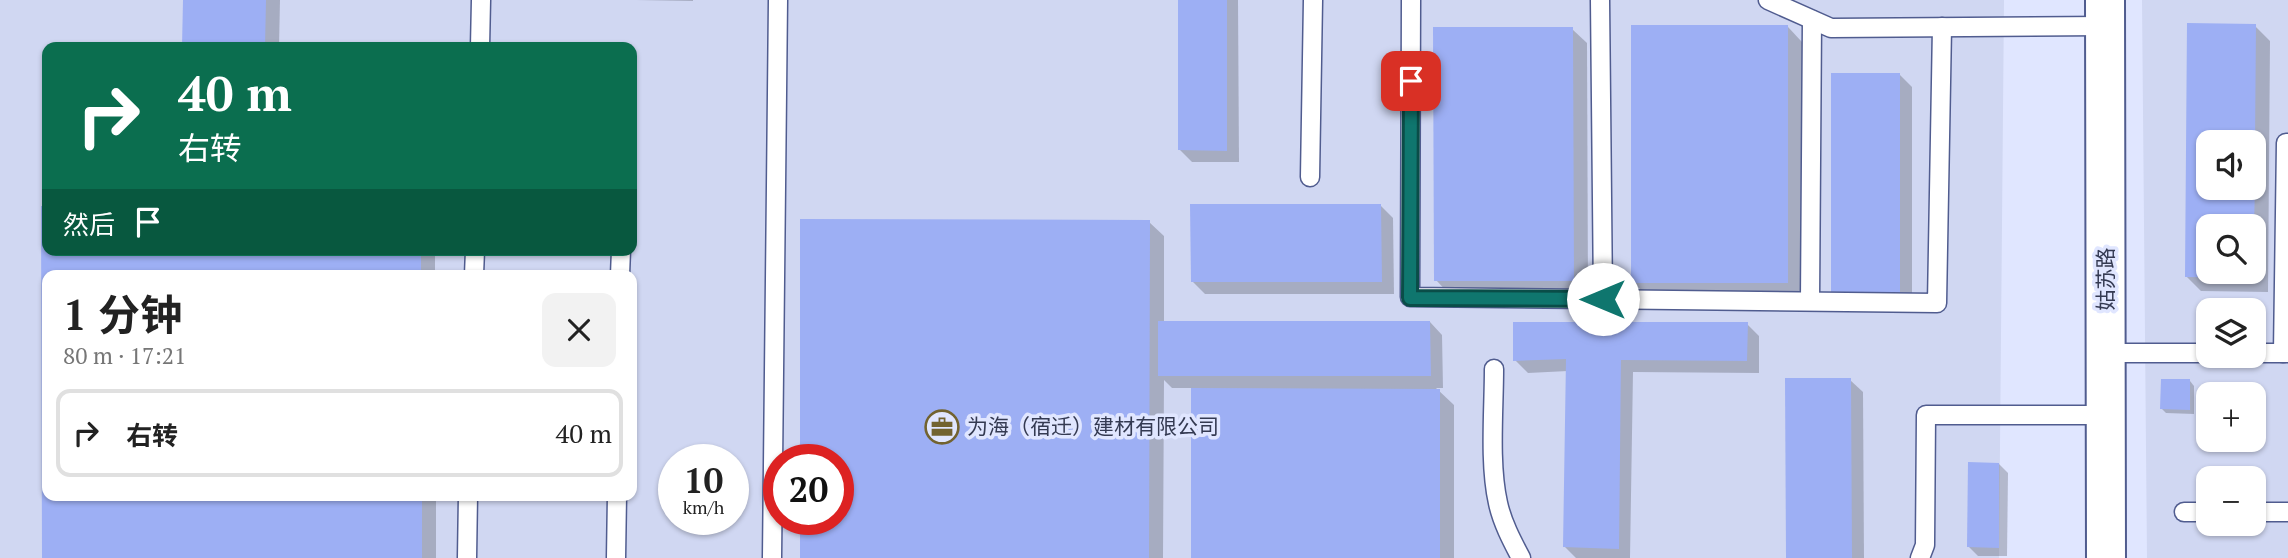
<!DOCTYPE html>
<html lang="zh">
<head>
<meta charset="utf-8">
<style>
  body { margin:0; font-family:"PT Serif","Noto Sans SC",serif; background:#f2f2f2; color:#222; height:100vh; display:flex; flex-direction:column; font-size:26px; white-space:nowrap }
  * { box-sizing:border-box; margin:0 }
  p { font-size:23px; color:#767676 }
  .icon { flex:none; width:38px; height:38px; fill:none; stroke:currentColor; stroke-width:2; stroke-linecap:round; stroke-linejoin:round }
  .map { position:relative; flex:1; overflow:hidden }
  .drawer { position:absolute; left:42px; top:270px; width:595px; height:231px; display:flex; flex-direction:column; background:#fff; border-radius:14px; box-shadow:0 2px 5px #0004 }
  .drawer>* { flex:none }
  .top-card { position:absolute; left:42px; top:42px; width:595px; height:214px; border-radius:14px; box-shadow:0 2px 5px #0004; background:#0b6e4f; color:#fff; overflow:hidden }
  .controls { position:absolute; left:2196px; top:130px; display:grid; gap:14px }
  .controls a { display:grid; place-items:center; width:70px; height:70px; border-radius:14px; background:#fff; box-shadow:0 2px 5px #0004; font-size:35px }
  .speed { position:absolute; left:658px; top:444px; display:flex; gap:14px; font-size:35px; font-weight:700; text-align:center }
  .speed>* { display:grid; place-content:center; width:91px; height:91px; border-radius:50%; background:#fff; box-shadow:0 2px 5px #0004; line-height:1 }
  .speed small { font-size:18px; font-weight:400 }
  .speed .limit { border:10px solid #d22; background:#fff; color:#111 }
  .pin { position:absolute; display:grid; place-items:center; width:60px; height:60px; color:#fff; margin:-30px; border-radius:14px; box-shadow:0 4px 10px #0006 }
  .me { position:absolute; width:77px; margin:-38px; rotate:270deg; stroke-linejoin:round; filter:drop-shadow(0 0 5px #0008) }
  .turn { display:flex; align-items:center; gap:24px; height:147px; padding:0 21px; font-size:32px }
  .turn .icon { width:91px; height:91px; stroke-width:2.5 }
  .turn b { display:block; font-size:49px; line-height:60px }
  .then { display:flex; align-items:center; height:66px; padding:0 21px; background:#0003; gap:14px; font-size:26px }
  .round { display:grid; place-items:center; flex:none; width:74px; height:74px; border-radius:14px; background:#f2f2f2 }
  .overview { display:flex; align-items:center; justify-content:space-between; height:119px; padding:0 21px }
  h1 { font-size:42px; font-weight:700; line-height:52px }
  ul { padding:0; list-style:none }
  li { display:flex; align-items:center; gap:21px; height:88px; margin:0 14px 10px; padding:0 7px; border:4px solid #e0e0e0; border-radius:14px }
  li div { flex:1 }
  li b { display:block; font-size:26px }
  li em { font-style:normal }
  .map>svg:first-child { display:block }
</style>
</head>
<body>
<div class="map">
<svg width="2288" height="558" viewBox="0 0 2288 558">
  <rect width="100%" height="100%" fill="#e0e6ff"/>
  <g fill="#d0d7f2" fill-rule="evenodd">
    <path d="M0 0H2004L1999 558H0ZM47 47H632V250H47ZM47 275H632V495H47ZM674 460H733V520H674ZM779 460H838V520H779Z"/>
    <path d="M2142 0H2288V558H2147ZM2208 142H2254V187H2208ZM2208 226H2254V271H2208ZM2208 310H2254V355H2208ZM2208 394H2254V439H2208ZM2208 478H2254V523H2208Z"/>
  </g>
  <g fill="#0003" fill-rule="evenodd">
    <polygon points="184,0 280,0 279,47 183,47"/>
    <polygon points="636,0 693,0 693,1"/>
    <polygon points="1179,0 1238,0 1239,162 1192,162 1180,150"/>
    <path d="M2189 25 2255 26 2270 41 2268 292 2201 291 2186 276ZM2208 142H2254V187H2208ZM2208 226H2254V271H2208Z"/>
    <polygon points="1788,27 1802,42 1802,297 1648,297 1633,282"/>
    <polygon points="1572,29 1587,43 1588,295 1450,295 1436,280"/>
    <polygon points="1899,74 1912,87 1912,304 1845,304 1833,291"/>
    <polygon points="1381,206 1393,218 1394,294 1205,294 1192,281"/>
    <polygon points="43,208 47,208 47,250 435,250 435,275 47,275 47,495 436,495 436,558 44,558"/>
    <polygon points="802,221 1149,222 1164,236 1164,322 1430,322 1442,335 1443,388 1436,388 1454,405 1454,558 1193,558 1193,388 1172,388 1164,380 1163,558 801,558 802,520 838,520 838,460 802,460"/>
    <polygon points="1747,324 1759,336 1759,373 1633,372 1630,558 1576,558 1565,547 1568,371 1528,373 1515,360"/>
    <polygon points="1850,380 1863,392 1864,558 1788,558"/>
    <polygon points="2190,381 2194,386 2194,414 2166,413 2162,409"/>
    <polygon points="1999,464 2008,473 2007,556 1978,556 1969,547"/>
  </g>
  <g fill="#9daff4">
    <polygon points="183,0 266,0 265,47 182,47"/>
    <polygon points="1178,0 1227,0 1227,151 1178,150"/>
    <polygon points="2187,23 2256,24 2255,142 2208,142 2208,187 2255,187 2254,226 2208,226 2208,271 2254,271 2254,278 2185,277"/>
    <rect x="1631" y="25" width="157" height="258"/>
    <polygon points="1433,27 1573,27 1574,281 1434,281"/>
    <polygon points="1831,73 1900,73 1900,293 1831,292"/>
    <polygon points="1190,204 1381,204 1382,282 1191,282"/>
    <polygon points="41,206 47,206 47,250 421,250 421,275 47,275 47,495 422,495 422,558 42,558"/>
    <polygon points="800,219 1150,220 1149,558 800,558 800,520 838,520 838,460 800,460"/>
    <polygon points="1158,321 1430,321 1431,376 1158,376"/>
    <polygon points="1513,322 1748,322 1747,361 1621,360 1619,549 1563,547 1566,359 1513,361"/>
    <polygon points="1785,378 1851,378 1852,558 1786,558"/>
    <polygon points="2161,379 2190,379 2190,410 2160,409"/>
    <polygon points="1191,388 1440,389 1440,558 1191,558"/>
    <polygon points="1968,462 1999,463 1999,548 1967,547"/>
  </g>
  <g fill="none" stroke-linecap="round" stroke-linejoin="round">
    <defs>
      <g id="service">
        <polyline points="1411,0 1410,297 1937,303 1942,27"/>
        <polyline points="1600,0 1603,299"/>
        <polyline points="1768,0 1831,28 2105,26"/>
        <polyline points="480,47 481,0"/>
        <polyline points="1310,177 1313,0"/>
        <polyline points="474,275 475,250"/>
        <polyline points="620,275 621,250"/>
        <polyline points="1810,301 1812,20"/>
        <polyline points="2106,353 2208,353"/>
        <polyline points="2254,353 2288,353"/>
        <polyline points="2283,353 2286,143 2288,143"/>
        <path d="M1494 369C1494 410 1489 463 1498 503 1502 522 1512 541 1521 558"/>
        <polyline points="2184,512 2208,512"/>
        <polyline points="2254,512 2288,512"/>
        <polyline points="467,558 468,495"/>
        <polyline points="616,558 617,495"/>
        <polyline points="772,558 778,0"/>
        <polyline points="1920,558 1925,545 1926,415 2106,415"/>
      </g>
      <polyline id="tertiary" points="2105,0 2106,558"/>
    </defs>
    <use href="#service" stroke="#505c8f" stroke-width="21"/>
    <use href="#tertiary" stroke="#505c8f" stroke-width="42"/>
    <use href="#service" stroke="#fff" stroke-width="18"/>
    <use href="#tertiary" stroke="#fff" stroke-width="38"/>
  </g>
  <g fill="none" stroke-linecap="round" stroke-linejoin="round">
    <defs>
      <polyline id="route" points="1411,81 1410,298 1603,299"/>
    </defs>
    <use href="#route" stroke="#0a4d48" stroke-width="18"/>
    <use href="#route" stroke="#0f766e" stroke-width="12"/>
  </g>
  <defs>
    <symbol id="office-ring" viewBox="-11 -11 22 22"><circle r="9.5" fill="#e0e6ff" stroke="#726330" stroke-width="1.5"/><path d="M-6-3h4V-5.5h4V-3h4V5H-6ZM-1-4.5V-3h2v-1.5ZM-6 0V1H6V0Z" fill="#726330"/></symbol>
  </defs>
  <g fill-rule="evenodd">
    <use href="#office-ring" x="923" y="408" width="38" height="38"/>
  </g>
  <g text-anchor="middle" stroke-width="7" stroke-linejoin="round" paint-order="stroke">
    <g font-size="21" fill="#343a52" stroke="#e0e6ff">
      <text transform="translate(2106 279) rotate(-90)" y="7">姑苏路</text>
    </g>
    <g font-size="21" fill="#343a52" stroke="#e0e6ff" text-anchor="start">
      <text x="967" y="434">为海（宿迁）建材有限公司</text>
    </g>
  </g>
</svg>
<div class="controls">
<a><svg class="icon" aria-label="sound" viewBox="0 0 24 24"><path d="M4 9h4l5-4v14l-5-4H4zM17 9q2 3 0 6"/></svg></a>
<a><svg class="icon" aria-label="search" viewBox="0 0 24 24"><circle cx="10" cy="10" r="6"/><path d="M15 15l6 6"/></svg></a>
<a><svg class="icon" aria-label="layers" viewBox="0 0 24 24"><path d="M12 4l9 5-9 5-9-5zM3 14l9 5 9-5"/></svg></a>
<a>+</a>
<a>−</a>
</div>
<div class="speed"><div>10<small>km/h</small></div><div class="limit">20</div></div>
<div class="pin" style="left:1411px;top:81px;background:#d93025"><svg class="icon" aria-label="arrive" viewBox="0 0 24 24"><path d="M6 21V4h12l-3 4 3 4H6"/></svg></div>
<svg class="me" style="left:1603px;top:299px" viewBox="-20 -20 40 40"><circle r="19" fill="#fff"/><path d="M0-13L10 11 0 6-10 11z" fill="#0f766e"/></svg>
<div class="top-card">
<div class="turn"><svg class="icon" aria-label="right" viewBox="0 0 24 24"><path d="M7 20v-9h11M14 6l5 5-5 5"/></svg><div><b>40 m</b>右转</div></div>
<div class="then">然后<svg class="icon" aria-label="arrive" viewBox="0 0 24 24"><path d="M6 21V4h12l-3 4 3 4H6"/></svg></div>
</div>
<section class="drawer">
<div class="overview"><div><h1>1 分钟</h1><p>80 m · 17:21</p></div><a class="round"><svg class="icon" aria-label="close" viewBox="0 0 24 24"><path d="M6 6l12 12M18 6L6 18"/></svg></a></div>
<ul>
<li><svg class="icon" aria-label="right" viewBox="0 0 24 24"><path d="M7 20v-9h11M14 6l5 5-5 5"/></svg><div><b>右转</b></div><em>40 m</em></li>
</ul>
</section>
</div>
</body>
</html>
